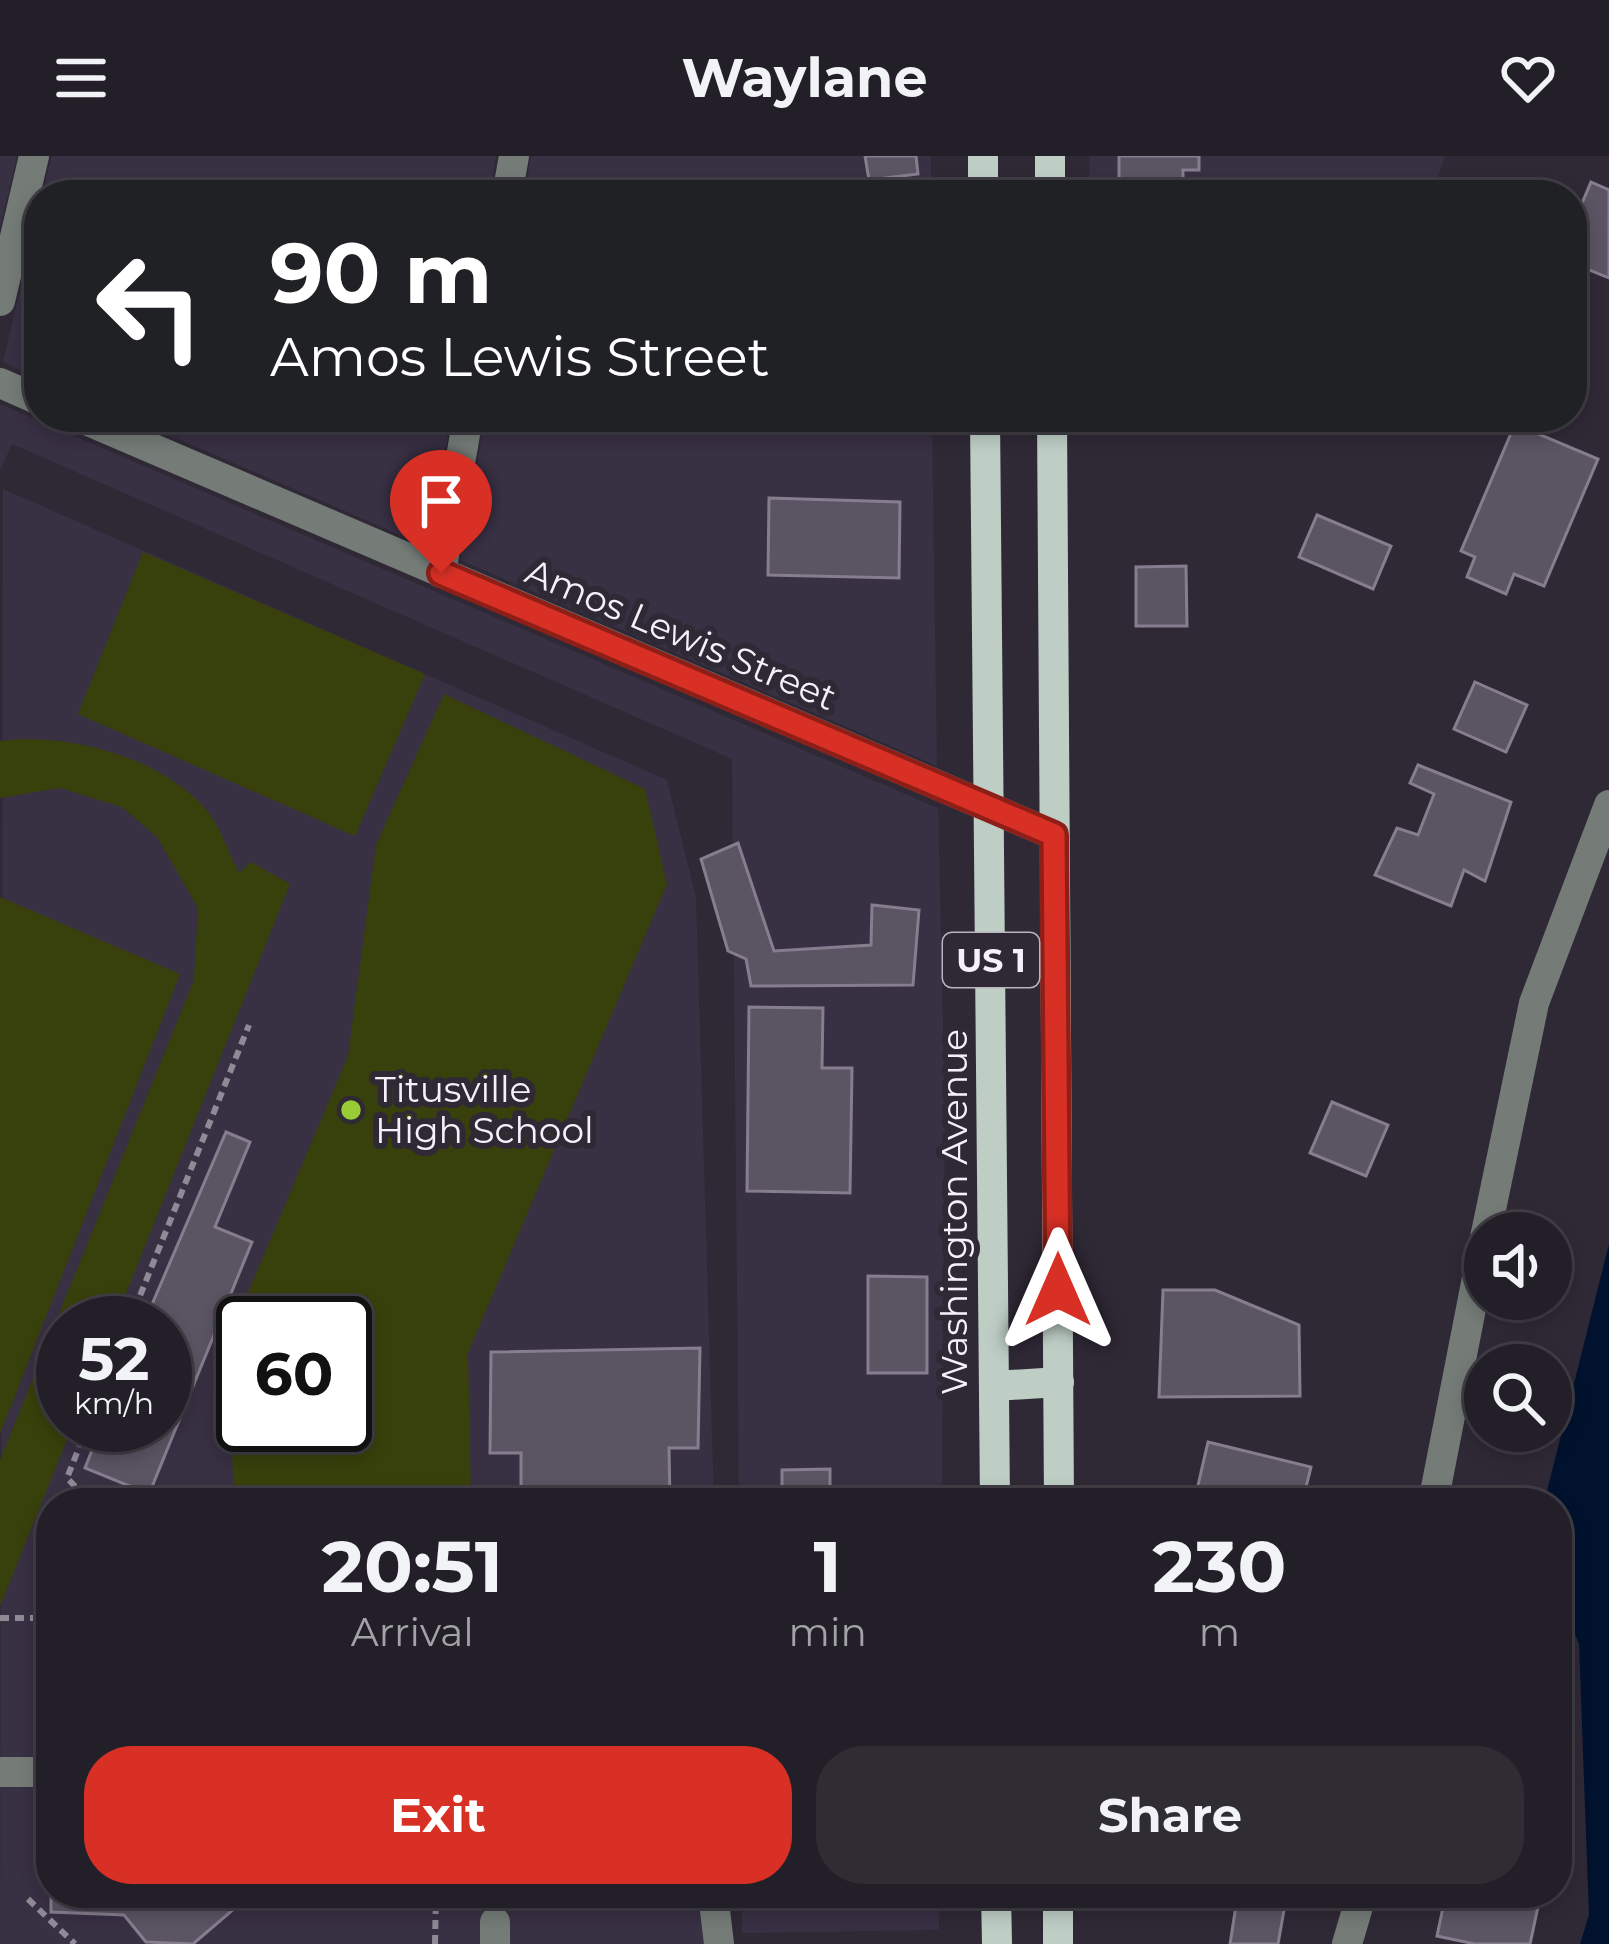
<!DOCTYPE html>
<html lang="en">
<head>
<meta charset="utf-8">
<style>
  body { margin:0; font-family:Montserrat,sans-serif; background:#2f2c34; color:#f1f3f6; height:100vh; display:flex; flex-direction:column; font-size:45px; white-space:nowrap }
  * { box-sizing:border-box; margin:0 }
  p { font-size:39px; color:#a3a2a8 }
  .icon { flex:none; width:66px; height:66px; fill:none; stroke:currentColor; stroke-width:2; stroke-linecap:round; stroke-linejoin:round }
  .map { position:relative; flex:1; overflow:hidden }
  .details { position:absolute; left:36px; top:1332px; width:1536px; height:420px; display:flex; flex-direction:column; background:#231f28; border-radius:48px; box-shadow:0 6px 18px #0003,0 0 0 3px #403d45 }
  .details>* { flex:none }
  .banner { position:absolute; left:24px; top:24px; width:1563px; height:252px; border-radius:48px; box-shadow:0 6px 18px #0003,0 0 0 3px #403d45; background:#202124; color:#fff; overflow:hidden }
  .controls { position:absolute; left:1464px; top:1056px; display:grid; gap:24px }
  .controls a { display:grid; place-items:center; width:108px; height:108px; border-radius:50%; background:#231f28; box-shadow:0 6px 18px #0003,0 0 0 3px #403d45; font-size:60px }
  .speed { position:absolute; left:36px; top:1140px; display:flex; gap:24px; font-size:60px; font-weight:700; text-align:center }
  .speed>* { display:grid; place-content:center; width:156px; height:156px; border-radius:50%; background:#231f28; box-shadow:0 6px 18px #0003,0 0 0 3px #403d45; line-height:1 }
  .speed small { font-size:30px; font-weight:400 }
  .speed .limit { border:6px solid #111; border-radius:18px; background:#fff; color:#111 }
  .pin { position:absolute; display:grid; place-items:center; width:102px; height:102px; color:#fff; margin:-123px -51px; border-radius:50% 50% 50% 0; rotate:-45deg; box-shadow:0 0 12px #0007 }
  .pin .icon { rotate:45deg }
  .me { position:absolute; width:132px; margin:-66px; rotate:0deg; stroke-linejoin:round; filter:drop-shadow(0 0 9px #0008) }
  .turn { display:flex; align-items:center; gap:42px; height:252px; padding:0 48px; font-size:54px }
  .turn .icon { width:156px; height:156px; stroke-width:2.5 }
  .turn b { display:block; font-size:84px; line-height:102px }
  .eta { display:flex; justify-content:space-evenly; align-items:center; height:204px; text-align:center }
  .eta b { font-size:72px; font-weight:700; line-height:84px }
  .cta { display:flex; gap:24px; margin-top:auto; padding:24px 48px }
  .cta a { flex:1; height:138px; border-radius:48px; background:#d93025; color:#fff; font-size:48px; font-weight:700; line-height:138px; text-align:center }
  .cta a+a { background:#2f2c34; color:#f1f3f6 }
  header { display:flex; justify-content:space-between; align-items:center; height:156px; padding:0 48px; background:#231f28; font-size:54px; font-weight:700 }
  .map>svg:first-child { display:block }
</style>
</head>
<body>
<header><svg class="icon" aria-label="menu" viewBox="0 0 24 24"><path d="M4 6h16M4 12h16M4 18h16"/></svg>Waylane<svg class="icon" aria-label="heart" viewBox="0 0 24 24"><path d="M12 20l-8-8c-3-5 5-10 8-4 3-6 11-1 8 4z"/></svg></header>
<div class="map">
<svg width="1609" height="1788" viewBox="0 0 1609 1788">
  <rect width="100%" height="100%" fill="#2f2936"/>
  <g fill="#383043" fill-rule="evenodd">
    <polygon points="0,0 17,0 0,72"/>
    <polygon points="52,0 496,0 490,39 42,39"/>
    <polygon points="531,0 931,0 931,39 524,39"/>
    <polygon points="1089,0 1445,0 1431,39 1090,39"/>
    <polygon points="39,54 39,223 3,206"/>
    <polygon points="0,248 938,652 945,949 942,1347 739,1347 732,603 12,288 0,315"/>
    <polygon points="127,261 451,261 428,391"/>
    <polygon points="485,261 932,261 937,610 460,404"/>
    <path d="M3 333 667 624 696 741 714 1347H51V1737H725L727 1788H0ZM63 1167H165V1269H63ZM243 1167H345V1269H243Z"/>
    <polygon points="742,1737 939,1737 939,1774 742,1777"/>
  </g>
  <g fill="#38400b" fill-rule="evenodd">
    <polygon points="143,396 425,518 355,680 78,558"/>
    <path d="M444 538 645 633 667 728 468 1197 471 1347H234L228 1184 348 900 376 689ZM243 1167H345V1269H243Z"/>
    <path d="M0 585C67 576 164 601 209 657 221 673 229 698 239 717L251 706 290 728 114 1167H63V1269H73L0 1450V1304L194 824 198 752 157 681 122 651 60 632 0 642Z"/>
    <polygon points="0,741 180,818 0,1278"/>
  </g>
  <polygon fill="#00122e" points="1609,1088 1609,1788 1580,1788 1589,1759 1579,1488 1557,1432 1557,1347 1544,1347"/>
  <g fill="#5a5463" stroke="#867e8f" stroke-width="3">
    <polygon points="865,0 916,0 918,18 869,24"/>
    <polygon points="1119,0 1199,0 1199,14 1183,14 1183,39 1119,39"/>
    <polygon points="1591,26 1609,34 1609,122 1572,107 1572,71"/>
    <polygon points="1515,268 1598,303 1544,430 1514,418 1506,438 1467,421 1475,401 1461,395"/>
    <polygon points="769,342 900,346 899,422 768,419"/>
    <polygon points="1317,359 1391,390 1373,433 1299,401"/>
    <polygon points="1186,410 1187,470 1136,470 1136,411"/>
    <polygon points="1475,526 1527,549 1506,596 1454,573"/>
    <polygon points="1418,609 1511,646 1485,725 1464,714 1451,750 1375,719 1397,672 1418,679 1434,638 1410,627"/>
    <polygon points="738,687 774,795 871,789 872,749 919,754 913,829 751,830 746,803 728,795 701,703"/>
    <polygon points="749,851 823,852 822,912 852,912 850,1037 747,1035"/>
    <polygon points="1332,946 1388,969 1366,1020 1310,997"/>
    <polygon points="226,976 250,986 215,1071 252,1086 149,1338 85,1312 102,1269 165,1269 165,1167 144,1167"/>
    <polygon points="868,1120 927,1121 927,1217 868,1217"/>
    <polygon points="1163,1134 1215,1134 1299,1169 1300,1240 1159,1241"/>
    <polygon points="700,1192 698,1292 669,1292 670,1347 521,1347 521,1297 490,1297 491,1196"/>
    <polygon points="1208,1286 1311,1311 1302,1347 1218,1347 1196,1338"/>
    <polygon points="830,1313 830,1347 782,1347 782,1314"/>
    <polygon points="51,1680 51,1737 248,1741 193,1788 146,1786 124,1759 51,1756"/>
    <polygon points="322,1737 400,1737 399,1746 320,1742"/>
    <polygon points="1238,1737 1287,1737 1278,1788 1230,1788"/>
    <polygon points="1446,1737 1541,1737 1530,1788 1475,1788 1437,1780"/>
  </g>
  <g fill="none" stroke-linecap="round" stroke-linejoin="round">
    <g stroke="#8f8a96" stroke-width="6" stroke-dasharray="9 6" stroke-linecap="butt">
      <polyline points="129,1167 249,869"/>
      <polyline points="88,1269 67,1322 91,1347"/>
      <polyline points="0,1462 47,1462 46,1507 51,1507"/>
      <polyline points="28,1743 75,1788"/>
      <polyline points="435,1788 436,1737"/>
    </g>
    <g stroke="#757c78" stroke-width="30">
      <polyline points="507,39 514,0"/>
      <polyline points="0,145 34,0"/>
      <polyline points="0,227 39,244"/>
      <polyline points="79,261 1054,679"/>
      <polyline points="441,417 468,261"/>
      <polyline points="1486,1077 1534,847 1609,649"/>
      <polyline points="1433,1347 1485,1081"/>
      <polyline points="0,1616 51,1616"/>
      <polyline points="713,1737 719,1788"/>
      <polyline points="495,1766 495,1788"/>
      <polyline points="1347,1788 1362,1737"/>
    </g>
    <g stroke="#becec5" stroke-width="30">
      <polyline points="983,0 983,39"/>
      <polyline points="1050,0 1050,39"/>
      <polyline points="985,261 995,1347"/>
      <polyline points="1052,261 1059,1347"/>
      <polyline points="995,1230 1059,1226"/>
      <polyline points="996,1737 997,1788"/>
      <polyline points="1058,1788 1058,1737"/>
    </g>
  </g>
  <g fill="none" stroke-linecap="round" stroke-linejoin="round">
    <defs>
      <polyline id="route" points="441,417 1054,679 1058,1134"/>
    </defs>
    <use href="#route" stroke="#8d1f18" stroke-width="30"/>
    <use href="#route" stroke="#d93025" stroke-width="21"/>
  </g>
  <circle fill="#99cb36" stroke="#2f2936" stroke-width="4.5" cx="351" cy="954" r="12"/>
  <g text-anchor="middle" stroke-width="12" stroke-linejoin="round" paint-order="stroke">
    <rect fill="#2f2936" stroke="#bab5bf" stroke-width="3" x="943" y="777" width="96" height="54" rx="9"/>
    <g font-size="33" font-weight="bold" fill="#f5f1fa">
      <text x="991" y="816">US 1</text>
    </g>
    <g font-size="36" fill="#f5f1fa" stroke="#2f2936">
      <text transform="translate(681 478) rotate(23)" y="13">Amos Lewis Street</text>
      <text transform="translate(954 1056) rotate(-90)" y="13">Washington Avenue</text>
    </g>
    <g font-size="36" fill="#f5f1fa" stroke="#2f2936" text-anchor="start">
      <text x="375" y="946">Titusville<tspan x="375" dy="41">High School</tspan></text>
    </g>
  </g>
</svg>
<div class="controls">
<a><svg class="icon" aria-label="sound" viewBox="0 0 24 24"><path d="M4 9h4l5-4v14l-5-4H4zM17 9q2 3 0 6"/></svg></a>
<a><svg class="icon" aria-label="search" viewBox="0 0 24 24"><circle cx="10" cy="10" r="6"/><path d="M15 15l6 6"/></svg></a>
</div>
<div class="speed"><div>52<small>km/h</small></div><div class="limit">60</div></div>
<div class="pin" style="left:441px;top:417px;background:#d93025"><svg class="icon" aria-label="arrive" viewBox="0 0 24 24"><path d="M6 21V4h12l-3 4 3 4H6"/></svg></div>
<svg class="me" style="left:1058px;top:1134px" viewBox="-20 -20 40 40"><path d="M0-17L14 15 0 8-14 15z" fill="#d93025" stroke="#fff" stroke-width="4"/></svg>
<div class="banner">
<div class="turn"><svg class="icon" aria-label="left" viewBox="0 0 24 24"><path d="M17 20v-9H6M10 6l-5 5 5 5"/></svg><div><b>90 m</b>Amos Lewis Street</div></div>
</div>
<section class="details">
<div class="eta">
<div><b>20:51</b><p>Arrival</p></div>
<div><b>1</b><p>min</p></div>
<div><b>230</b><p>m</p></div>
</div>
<div class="cta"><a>Exit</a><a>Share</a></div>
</section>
</div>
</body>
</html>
